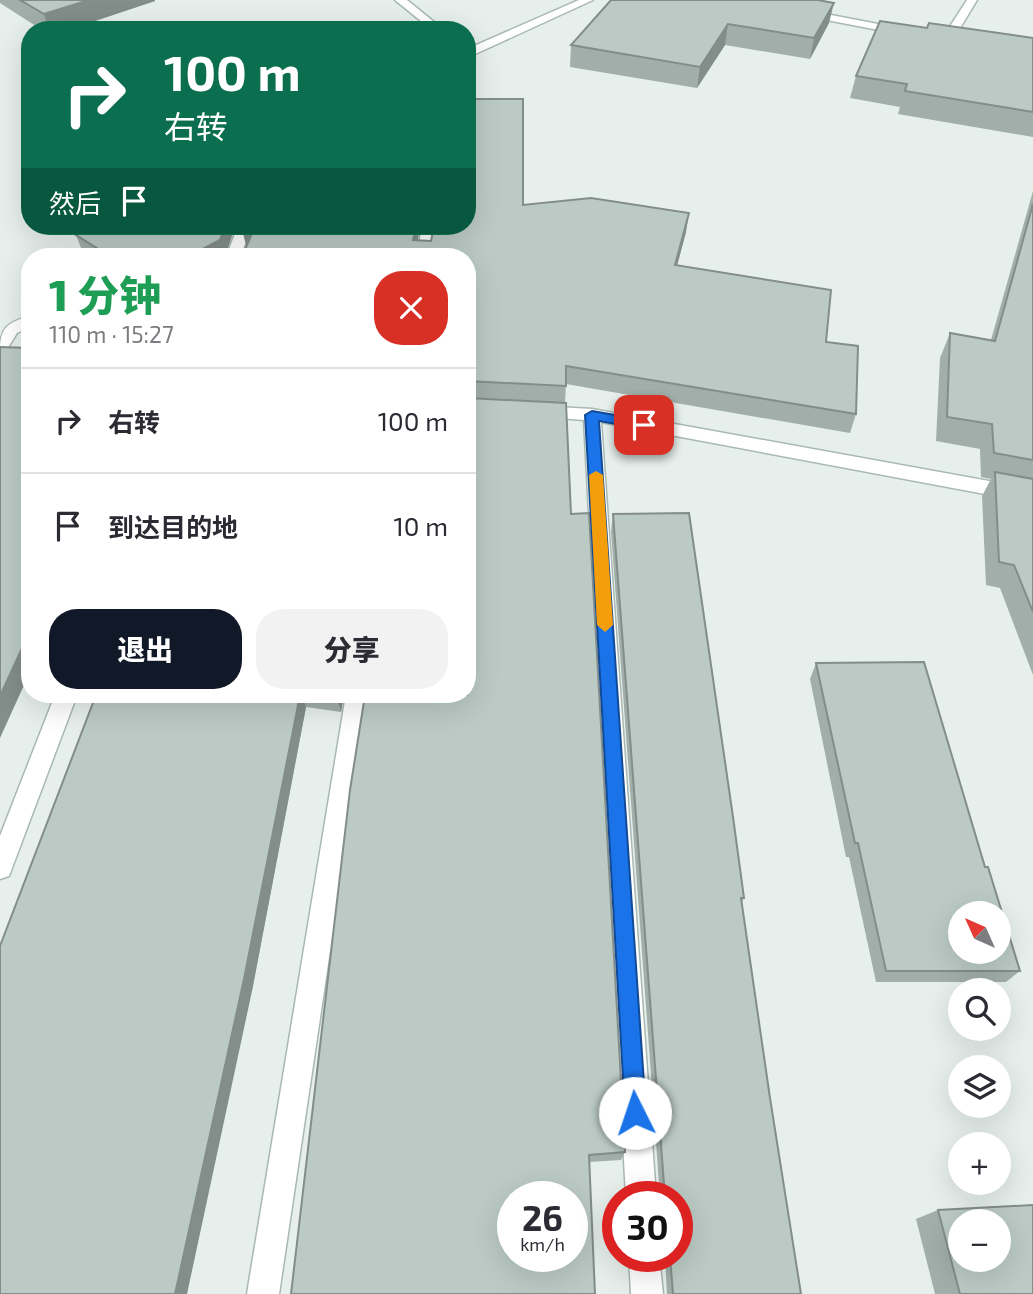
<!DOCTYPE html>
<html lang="zh">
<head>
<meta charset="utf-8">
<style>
  body { margin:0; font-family:"Exo 2","Noto Sans SC",sans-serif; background:#f2f2f3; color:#2b2b33; height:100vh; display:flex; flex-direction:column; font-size:26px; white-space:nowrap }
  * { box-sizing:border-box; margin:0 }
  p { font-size:23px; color:#7c7c81 }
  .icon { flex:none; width:38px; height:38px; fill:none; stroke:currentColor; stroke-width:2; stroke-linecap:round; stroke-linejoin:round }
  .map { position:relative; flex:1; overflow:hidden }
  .details { position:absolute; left:21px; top:248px; width:455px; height:455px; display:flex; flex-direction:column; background:#fff; border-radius:28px; box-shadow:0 7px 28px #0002 }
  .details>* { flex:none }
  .guide { position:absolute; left:21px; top:21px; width:455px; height:214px; border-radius:28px; box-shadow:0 7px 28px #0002; background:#0b6e4f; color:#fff; overflow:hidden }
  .needle { width:46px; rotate:315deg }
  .controls { position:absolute; left:948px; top:901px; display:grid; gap:14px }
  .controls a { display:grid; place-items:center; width:63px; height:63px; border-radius:50%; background:#fff; box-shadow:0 7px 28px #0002; font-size:35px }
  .speed { position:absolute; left:497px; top:1181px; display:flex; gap:14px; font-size:35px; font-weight:700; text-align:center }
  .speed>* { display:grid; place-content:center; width:91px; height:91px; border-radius:50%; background:#fff; box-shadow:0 7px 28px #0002; line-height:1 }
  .speed small { font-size:18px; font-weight:400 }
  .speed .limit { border:10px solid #d22; background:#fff; color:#111 }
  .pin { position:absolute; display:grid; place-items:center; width:60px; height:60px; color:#fff; margin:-30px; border-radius:14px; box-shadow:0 4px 10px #0006 }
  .me { position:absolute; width:77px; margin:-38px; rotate:356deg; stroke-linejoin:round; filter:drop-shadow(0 0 5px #0008) }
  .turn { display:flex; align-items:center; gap:24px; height:147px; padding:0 28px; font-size:32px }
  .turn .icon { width:91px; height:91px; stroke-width:2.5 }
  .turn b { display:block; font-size:49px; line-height:60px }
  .then { display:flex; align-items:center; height:66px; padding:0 28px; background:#0003; gap:14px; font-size:26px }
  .round { display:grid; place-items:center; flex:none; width:74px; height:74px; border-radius:28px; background:#f2f2f3 }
  .headline { display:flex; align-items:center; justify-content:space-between; height:119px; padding:0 28px }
  h1 { font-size:42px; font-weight:800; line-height:52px; color:#1e9e55 }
  .primary-button { display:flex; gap:14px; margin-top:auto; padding:14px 28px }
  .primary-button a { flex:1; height:80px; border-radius:28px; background:#111827; color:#fff; font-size:28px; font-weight:800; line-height:80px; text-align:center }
  .primary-button a+a { background:#f2f2f3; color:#2b2b33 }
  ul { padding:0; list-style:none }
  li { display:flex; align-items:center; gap:21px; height:105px; padding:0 28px; border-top:2px solid #e1e1e2 }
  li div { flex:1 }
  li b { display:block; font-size:26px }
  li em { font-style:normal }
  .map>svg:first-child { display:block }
</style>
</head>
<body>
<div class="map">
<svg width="1033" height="1294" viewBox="0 0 1033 1294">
  <rect width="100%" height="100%" fill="#e6efeb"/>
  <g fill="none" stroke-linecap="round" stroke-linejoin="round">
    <defs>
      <polygon id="service" points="805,10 904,29 910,32 904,35 801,15 801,11"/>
      <g id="minor">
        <polygon points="395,0 407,0 444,30 432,30"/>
        <polygon points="579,0 593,0 473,55 467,60 467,49"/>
        <polygon points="967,0 977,0 957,33 949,33 947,31"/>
        <polygon points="238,226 252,226 240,257 226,257"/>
        <polygon points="422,226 436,226 431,257 417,257"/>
        <path d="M30 316V327L17 333 6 351 0 352C0 328 6 323 30 316Z"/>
        <polygon points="539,406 592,409 1033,489 1033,503 601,422 656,1197 626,1197 584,420 533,416 530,412"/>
        <polygon points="55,695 77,695 12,868 9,876 0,879 0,836"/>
        <polygon points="346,695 368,695 279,1294 247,1294"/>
        <polygon points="629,1256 659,1256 663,1294 631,1294"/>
      </g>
    </defs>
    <use href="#service" stroke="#a8b8b2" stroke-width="3"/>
    <use href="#minor" stroke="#a8b8b2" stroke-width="3"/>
    <use href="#service" fill="#fff" fill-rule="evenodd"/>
    <use href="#minor" fill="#fff" fill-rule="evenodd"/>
  </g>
  <g fill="#a1aea9">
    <polygon points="0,0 155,0 155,1 68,30 42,30 0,3"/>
    <polygon points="611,0 829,23 810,59 725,45 697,88 570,67 571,45"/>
    <polygon points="927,28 1033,38 1033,137 898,114 900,107 850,98 856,76"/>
    <polygon points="1033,191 1033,675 1000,588 986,585 982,496 991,479 981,477 980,449 936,441 940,358 950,333 991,340"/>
    <polygon points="523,205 686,232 677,266 826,342 856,414 850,433 566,384 565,403 571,514 625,1152 621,1160 589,1162 467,695 467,257 246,246 242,229 243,226 420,226 418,240 431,241"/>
    <polygon points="94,226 235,226 225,257 89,257 83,253 76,235"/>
    <polygon points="613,514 744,898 742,902 770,1098 801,1294 667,1294 665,1256 677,1256 677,1197 660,1197 611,531"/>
    <polygon points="816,663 985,867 1020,971 1006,982 876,982 849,857 846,857 810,679"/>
    <polygon points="96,695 344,695 341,712 306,707 252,991"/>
    <polygon points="938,1210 1033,1294 935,1294 916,1219"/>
  </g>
  <g fill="#838d89">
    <polygon points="89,0 155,0 155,1 68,30 49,30 44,14"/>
    <polygon points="834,3 829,23 810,59 814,38"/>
    <polygon points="728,24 725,45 697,88 700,67"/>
    <polygon points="689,213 686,232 672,284 675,265"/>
    <polygon points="225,226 235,226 225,257 187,257"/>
    <polygon points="248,226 257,226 247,247 242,229"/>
    <polygon points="416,226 420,226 415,257 413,240"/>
    <polygon points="30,631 30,672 0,738 0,696"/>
    <polygon points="300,695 302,695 306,707 252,991 187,1294 175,1294"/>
    <polygon points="336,695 344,695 341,712"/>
  </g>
  <g fill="#bbcac4" stroke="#838d89" stroke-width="2" fill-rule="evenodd">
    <polygon points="20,0 89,0 44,14"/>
    <polygon points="611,0 818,0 834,3 814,38 728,24 700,67 571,45"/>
    <polygon points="880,21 927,28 929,23 1033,38 1033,112 905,91 907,84 856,76"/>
    <polygon points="471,99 523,99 523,205 591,198 689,213 675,265 831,290 826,342 858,346 856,414 566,366 566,386 467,381 467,257 242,257 255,226 416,226 413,240 431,241 434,226 467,226 467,106 471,106"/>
    <polygon points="1033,204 1033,460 994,453 992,424 947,417 950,333 995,341"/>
    <polygon points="94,226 225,226 220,240 187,257 111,257 76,235"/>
    <polygon points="0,347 30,348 30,631 0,696"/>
    <path d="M467 398 566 403 571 514 589 513 625 1152 589 1155 595 1294H291L350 790 365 695H467ZM513 1197H572V1256H513Z"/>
    <polygon points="995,472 1033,479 1033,612 1014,565 999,562"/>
    <polygon points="689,513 733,817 744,898 741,898 770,1098 801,1294 673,1294 670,1256 677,1256 677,1197 665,1197 613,514"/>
    <path d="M924 662 985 867H988L1020 971H886L858 843H855L816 663ZM961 914H999V952H961Z"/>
    <polygon points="96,695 300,695 244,979 175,1294 0,1294 0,946"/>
    <path d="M1033 1205V1294H960L938 1210ZM961 1222H999V1260H961Z"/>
  </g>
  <polygon fill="#1a73e8" stroke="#114b97" stroke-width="2" points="592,411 644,420 650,425 644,429 599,421 646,1113 643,1121 635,1124 628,1121 625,1113 585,415"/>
  <polygon fill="#f59e0b" points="596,471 603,475 613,625 605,632 597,625 589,475"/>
</svg>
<div class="controls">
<a><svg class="needle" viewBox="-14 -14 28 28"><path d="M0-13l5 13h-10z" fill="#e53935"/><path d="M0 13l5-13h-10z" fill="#7c7c81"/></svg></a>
<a><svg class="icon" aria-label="search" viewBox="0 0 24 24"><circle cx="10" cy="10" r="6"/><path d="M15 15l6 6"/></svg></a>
<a><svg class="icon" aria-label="layers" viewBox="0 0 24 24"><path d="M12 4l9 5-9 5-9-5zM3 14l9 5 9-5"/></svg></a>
<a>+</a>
<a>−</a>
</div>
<div class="speed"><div>26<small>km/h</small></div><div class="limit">30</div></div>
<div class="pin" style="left:644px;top:425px;background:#d93025"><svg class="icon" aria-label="arrive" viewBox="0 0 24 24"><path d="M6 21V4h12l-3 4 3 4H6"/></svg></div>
<svg class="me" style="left:635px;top:1113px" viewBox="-20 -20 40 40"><circle r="19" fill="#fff"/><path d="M0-13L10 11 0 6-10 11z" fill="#1a73e8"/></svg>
<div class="guide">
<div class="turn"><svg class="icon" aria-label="right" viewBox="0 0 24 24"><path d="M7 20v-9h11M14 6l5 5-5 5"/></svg><div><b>100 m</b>右转</div></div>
<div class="then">然后<svg class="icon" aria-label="arrive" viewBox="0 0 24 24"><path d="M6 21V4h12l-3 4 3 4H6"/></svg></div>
</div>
<section class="details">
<div class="headline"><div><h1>1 分钟</h1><p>110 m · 15:27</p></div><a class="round" style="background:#d93025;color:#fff"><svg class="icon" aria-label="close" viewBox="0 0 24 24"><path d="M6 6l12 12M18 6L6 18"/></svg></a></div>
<ul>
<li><svg class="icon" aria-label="right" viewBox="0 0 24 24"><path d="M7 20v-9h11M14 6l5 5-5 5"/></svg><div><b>右转</b></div><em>100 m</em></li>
<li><svg class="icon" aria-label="arrive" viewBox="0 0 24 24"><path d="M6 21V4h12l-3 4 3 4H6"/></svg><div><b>到达目的地</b></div><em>10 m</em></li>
</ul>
<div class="primary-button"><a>退出</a><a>分享</a></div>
</section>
</div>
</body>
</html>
